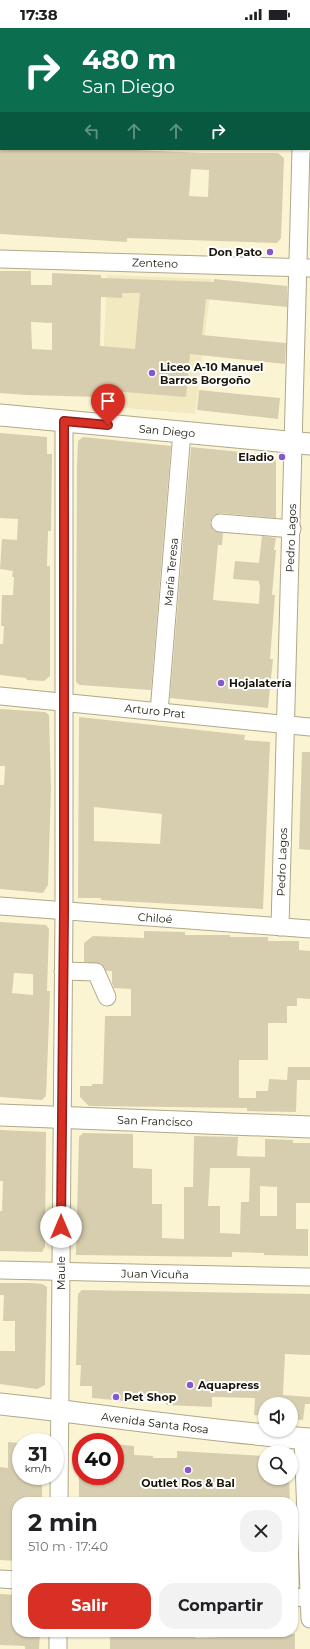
<!DOCTYPE html>
<html lang="es">
<head>
<meta charset="utf-8">
<style>
  body { margin:0; font-family:Montserrat,sans-serif; background:#f2f2f2; color:#202124; height:100vh; display:flex; flex-direction:column; font-size:15px; white-space:nowrap }
  * { box-sizing:border-box; margin:0 }
  p { font-size:13px; color:#757577 }
  .icon { flex:none; width:22px; height:22px; fill:none; stroke:currentColor; stroke-width:2; stroke-linecap:round; stroke-linejoin:round }
  .map { position:relative; flex:1; overflow:hidden }
  .drawer { position:absolute; left:12px; top:1469px; width:286px; height:140px; display:flex; flex-direction:column; background:#fff; border-radius:16px; box-shadow:0 1px 3px #0004 }
  .drawer>* { flex:none }
  .top-card { position:absolute; left:0px; top:0px; width:310px; height:122px; box-shadow:0 1px 3px #0004; background:#0b6e4f; color:#fff; overflow:hidden }
  .controls { position:absolute; left:258px; top:1369px; display:grid; gap:8px }
  .controls a { display:grid; place-items:center; width:40px; height:40px; border-radius:50%; background:#fff; box-shadow:0 1px 3px #0004; font-size:20px }
  .speed { position:absolute; left:12px; top:1405px; display:flex; gap:8px; font-size:20px; font-weight:700; text-align:center }
  .speed>* { display:grid; place-content:center; width:52px; height:52px; border-radius:50%; background:#fff; box-shadow:0 1px 3px #0004; line-height:1 }
  .speed small { font-size:10px; font-weight:400 }
  .speed .limit { border:6px solid #d22; background:#fff; color:#111 }
  .pin { position:absolute; display:grid; place-items:center; width:34px; height:34px; color:#fff; margin:-41px -17px; border-radius:50% 50% 50% 0; rotate:-45deg; box-shadow:0 0 4px #0007 }
  .pin .icon { rotate:45deg }
  .me { position:absolute; width:44px; margin:-22px; rotate:0deg; stroke-linejoin:round; filter:drop-shadow(0 0 3px #0008) }
  .turn { display:flex; align-items:center; gap:14px; height:84px; padding:0 16px; font-size:18px }
  .turn .icon { width:52px; height:52px; stroke-width:2.5 }
  .turn b { display:block; font-size:28px; line-height:34px }
  .lanes { display:flex; align-items:center; height:38px; padding:0 16px; background:#0003; justify-content:center; gap:20px; direction:ltr }
  .lanes .off { opacity:.35 }
  .round { display:grid; place-items:center; flex:none; width:42px; height:42px; border-radius:16px; background:#f2f2f2 }
  .head { display:flex; align-items:center; justify-content:space-between; height:68px; padding:0 16px }
  h1 { font-size:24px; font-weight:700; line-height:30px }
  .action { display:flex; gap:8px; margin-top:auto; padding:8px 16px }
  .action a { flex:1; height:46px; border-radius:16px; background:#d93025; color:#fff; font-size:16px; font-weight:700; line-height:46px; text-align:center }
  .action a+a { background:#f2f2f2; color:#202124 }
  .status { display:flex; justify-content:space-between; align-items:center; height:28px; padding:0 20px; background:#fff; direction:ltr }
  .status svg { height:11px; fill:currentColor }
  .map>svg:first-child { display:block }
</style>
</head>
<body>
<div class="status"><b>17:38</b><svg viewBox="0 0 49 12"><path d="M0 12V9h3v3zM5 12V6h3v6zM10 12V3h3v9zM15 12V0h3v12zM26 1h20v11H26zM47 4h2v5h-2z"/></svg></div>
<div class="map">
<svg width="310" height="1621" viewBox="0 0 310 1621">
  <rect width="100%" height="100%" fill="#fbf4d3"/>
  <polygon fill="#f2e9c1" points="107,247 212,251 195,386 105,378 104,312"/>
  <g fill="#d6ceae" fill-rule="evenodd">
    <path d="M0 121H111L204 125H278L284 130 281 210 277 215 127 210V214L0 206ZM191 141 209 142 208 169 189 168Z"/>
    <path d="M0 243H31V257H52V245L101 247V250L214 254V251L287 258V279L206 271 202 307 286 315 285 336 190 326 186 369 100 362V369L27 367 0 365ZM122 265H140L135 321 100 318 101 269 122 270ZM31 294 52 295V322L32 321Z"/>
    <polygon points="199,362 280,370 278,391 197,382"/>
    <polygon points="0,405 47,409 47,426 52,426 51,503 48,503 47,538 50,538 50,648 44,653 27,652 26,650 0,647 0,616 3,616 4,598 1,598 2,567 13,567 14,549 12,549 13,543 0,541 2,511 17,512 18,491 0,490"/>
    <polygon points="83,409 171,418 151,662 80,657 76,654 77,439 78,413"/>
    <polygon points="191,419 272,427 276,433 276,490 220,485 212,489 210,495 214,503 223,505 222,517 218,517 213,572 259,576 260,557 259,556 259,553 233,551 235,533 259,535 262,508 276,510 274,522 276,522 272,567 275,567 270,631 273,631 268,680 170,670"/>
    <polygon points="0,681 45,684 49,687 51,760 48,857 43,865 0,861 0,757 4,757 5,738 0,738"/>
    <path d="M79 689 245 707 244 712 270 714 263 881 101 872V870H78ZM94 779 162 786 160 816 94 813Z"/>
    <polygon points="302,724 310,724 310,822 299,821"/>
    <path d="M0 894 46 897 49 901 47 963H50L49 993 46 1068 42 1072 0 1069ZM14 945 33 946V967L12 965Z"/>
    <polygon points="144,903 185,904 185,907 230,907 230,909 268,909 268,913 299,913 299,922 310,923 310,971 297,970 297,978 287,978 287,995 268,995 268,1032 239,1032 239,1070 256,1070 256,1063 268,1063 269,1051 287,1052 288,1039 310,1039 310,1052 297,1052 296,1084 247,1083 247,1080 89,1078 80,1069 80,1058 92,1058 92,1056 103,1056 105,988 131,988 131,961 114,960 112,955 112,943 106,943 101,936 84,934 84,915 93,908 144,910"/>
    <polygon points="0,1102 46,1104 45,1219 42,1224 0,1223 0,1183 2,1183 3,1153 0,1153"/>
    <path d="M83 1105 133 1106V1140L152 1141V1176H162V1210L184 1211V1159H193L194 1108 238 1109 237 1128 265 1129V1111L293 1112V1115H310V1175H296V1201H308V1228L264 1227V1225L232 1224V1229L76 1227 79 1109ZM210 1140H250L249 1174H241L240 1206 220 1205V1178H208ZM260 1158 277 1159V1188H260Z"/>
    <polygon points="0,1255 31,1255 42,1256 47,1259 45,1357 37,1361 0,1356 0,1323 15,1323 15,1293 3,1293 4,1267 0,1267"/>
    <polygon points="82,1262 310,1266 310,1327 285,1326 283,1367 310,1369 310,1376 305,1376 303,1392 291,1391 291,1376 265,1376 265,1388 254,1387 255,1370 212,1369 212,1379 166,1377 166,1372 136,1370 136,1374 92,1370 92,1358 80,1358 81,1337 76,1337 78,1266"/>
    <polygon points="8,1414 21,1415 21,1448 42,1448 42,1474 17,1474 17,1533 0,1532 0,1439 8,1440"/>
    <polygon points="115,1416 134,1418 134,1427 153,1428 153,1430 177,1430 177,1423 265,1428 265,1450 289,1450 290,1474 79,1474 79,1448 115,1448"/>
    <polygon points="0,1566 17,1567 17,1604 40,1604 39,1621 25,1621 25,1618 0,1617"/>
    <polygon points="110,1604 196,1604 196,1610 223,1609 223,1604 275,1604 275,1607 295,1606 295,1621 110,1621"/>
  </g>
  <g fill="none" stroke-linecap="round" stroke-linejoin="round">
    <defs>
      <g id="minor">
        <polyline points="304,1 304,0"/>
        <polyline points="0,231 310,240"/>
        <polyline points="220,495 292,501"/>
        <polyline points="0,668 310,699"/>
        <polyline points="159,684 182,404"/>
        <polyline points="0,878 310,901"/>
        <polyline points="280,899 301,121"/>
        <polyline points="63,943 96,944 107,969"/>
        <polyline points="0,1242 310,1249"/>
        <polyline points="303,1410 310,1591"/>
        <polyline points="59,1474 64,883 64,393"/>
        <polyline points="0,1551 17,1552"/>
        <polyline points="293,1569 310,1570"/>
        <polyline points="58,1621 58,1604"/>
      </g>
      <g id="major">
        <polyline points="0,109 1,109"/>
        <polyline points="309,114 310,114"/>
        <polyline points="0,387 310,416"/>
        <polyline points="0,1087 310,1099"/>
        <path d="M0 1376C104 1387 206 1403 310 1411"/>
      </g>
    </defs>
    <use href="#minor" stroke="#afa889" stroke-width="19"/>
    <use href="#major" stroke="#afa889" stroke-width="23"/>
    <use href="#minor" stroke="#fff" stroke-width="17"/>
    <use href="#major" stroke="#fff" stroke-width="21"/>
  </g>
  <g fill="none" stroke-linecap="round" stroke-linejoin="round">
    <defs>
      <polyline id="route" points="61,1199 64,883 64,393 108,397"/>
    </defs>
    <use href="#route" stroke="#8d1f18" stroke-width="10"/>
    <use href="#route" stroke="#d93025" stroke-width="7"/>
  </g>
  <g fill="#8856cf" stroke="#fff" stroke-width="1.5">
    <circle cx="270" cy="224" r="4"/>
    <circle cx="152" cy="345" r="4"/>
    <circle cx="282" cy="429" r="4"/>
    <circle cx="221" cy="655" r="4"/>
    <circle cx="190" cy="1357" r="4"/>
    <circle cx="116" cy="1369" r="4"/>
    <circle cx="188" cy="1442" r="4"/>
  </g>
  <g text-anchor="middle" stroke-width="4" stroke-linejoin="round" paint-order="stroke">
    <g font-size="11" font-weight="bold" fill="#18160a" stroke="#fff" text-anchor="start">
      <text x="262" y="228" text-anchor="end">Don Pato</text>
      <text x="160" y="343">Liceo A-10 Manuel<tspan x="160" dy="13">Barros Borgoño</tspan></text>
      <text x="274" y="433" text-anchor="end">Eladio</text>
      <text x="229" y="659">Hojalatería</text>
      <text x="198" y="1361">Aquapress</text>
      <text x="124" y="1373">Pet Shop</text>
      <text x="188" y="1459" text-anchor="middle">Outlet Ros &amp; Bal</text>
    </g>
    <g font-size="11" fill="#18160a" stroke="#fff">
      <text transform="translate(155 235) rotate(2)" y="4">Zenteno</text>
      <text transform="translate(167 403) rotate(5)" y="4">San Diego</text>
      <text transform="translate(291 510) rotate(-88)" y="4">Pedro Lagos</text>
      <text transform="translate(171 544) rotate(-85)" y="4">María Teresa</text>
      <text transform="translate(155 683) rotate(6)" y="4">Arturo Prat</text>
      <text transform="translate(282 834) rotate(-88)" y="4">Pedro Lagos</text>
      <text transform="translate(155 890) rotate(4)" y="4">Chiloé</text>
      <text transform="translate(155 1093) rotate(2)" y="4">San Francisco</text>
      <text transform="translate(61 1245) rotate(-90)" y="4">Maule</text>
      <text transform="translate(155 1246) rotate(1)" y="4">Juan Vicuña</text>
      <text transform="translate(155 1395) rotate(7)" y="4">Avenida Santa Rosa</text>
    </g>
  </g>
</svg>
<div class="controls">
<a><svg class="icon" aria-label="sound" viewBox="0 0 24 24"><path d="M4 9h4l5-4v14l-5-4H4zM17 9q2 3 0 6"/></svg></a>
<a><svg class="icon" aria-label="search" viewBox="0 0 24 24"><circle cx="10" cy="10" r="6"/><path d="M15 15l6 6"/></svg></a>
</div>
<div class="speed"><div>31<small>km/h</small></div><div class="limit">40</div></div>
<div class="pin" style="left:108px;top:397px;background:#d93025"><svg class="icon" aria-label="arrive" viewBox="0 0 24 24"><path d="M6 21V4h12l-3 4 3 4H6"/></svg></div>
<svg class="me" style="left:61px;top:1199px" viewBox="-20 -20 40 40"><circle r="19" fill="#fff"/><path d="M0-13L10 11 0 6-10 11z" fill="#d93025"/></svg>
<div class="top-card">
<div class="turn"><svg class="icon" aria-label="right" viewBox="0 0 24 24"><path d="M7 20v-9h11M14 6l5 5-5 5"/></svg><div><b>480 m</b>San Diego</div></div>
<div class="lanes"><svg class="icon off" aria-label="left" viewBox="0 0 24 24"><path d="M17 20v-9H6M10 6l-5 5 5 5"/></svg><svg class="icon off" aria-label="ahead" viewBox="0 0 24 24"><path d="M12 20V5M6 11l6-6 6 6"/></svg><svg class="icon off" aria-label="ahead" viewBox="0 0 24 24"><path d="M12 20V5M6 11l6-6 6 6"/></svg><svg class="icon" aria-label="right" viewBox="0 0 24 24"><path d="M7 20v-9h11M14 6l5 5-5 5"/></svg></div>
</div>
<section class="drawer">
<div class="head"><div><h1>2 min</h1><p>510 m · 17:40</p></div><a class="round"><svg class="icon" aria-label="close" viewBox="0 0 24 24"><path d="M6 6l12 12M18 6L6 18"/></svg></a></div>
<div class="action"><a>Salir</a><a>Compartir</a></div>
</section>
</div>
</body>
</html>
